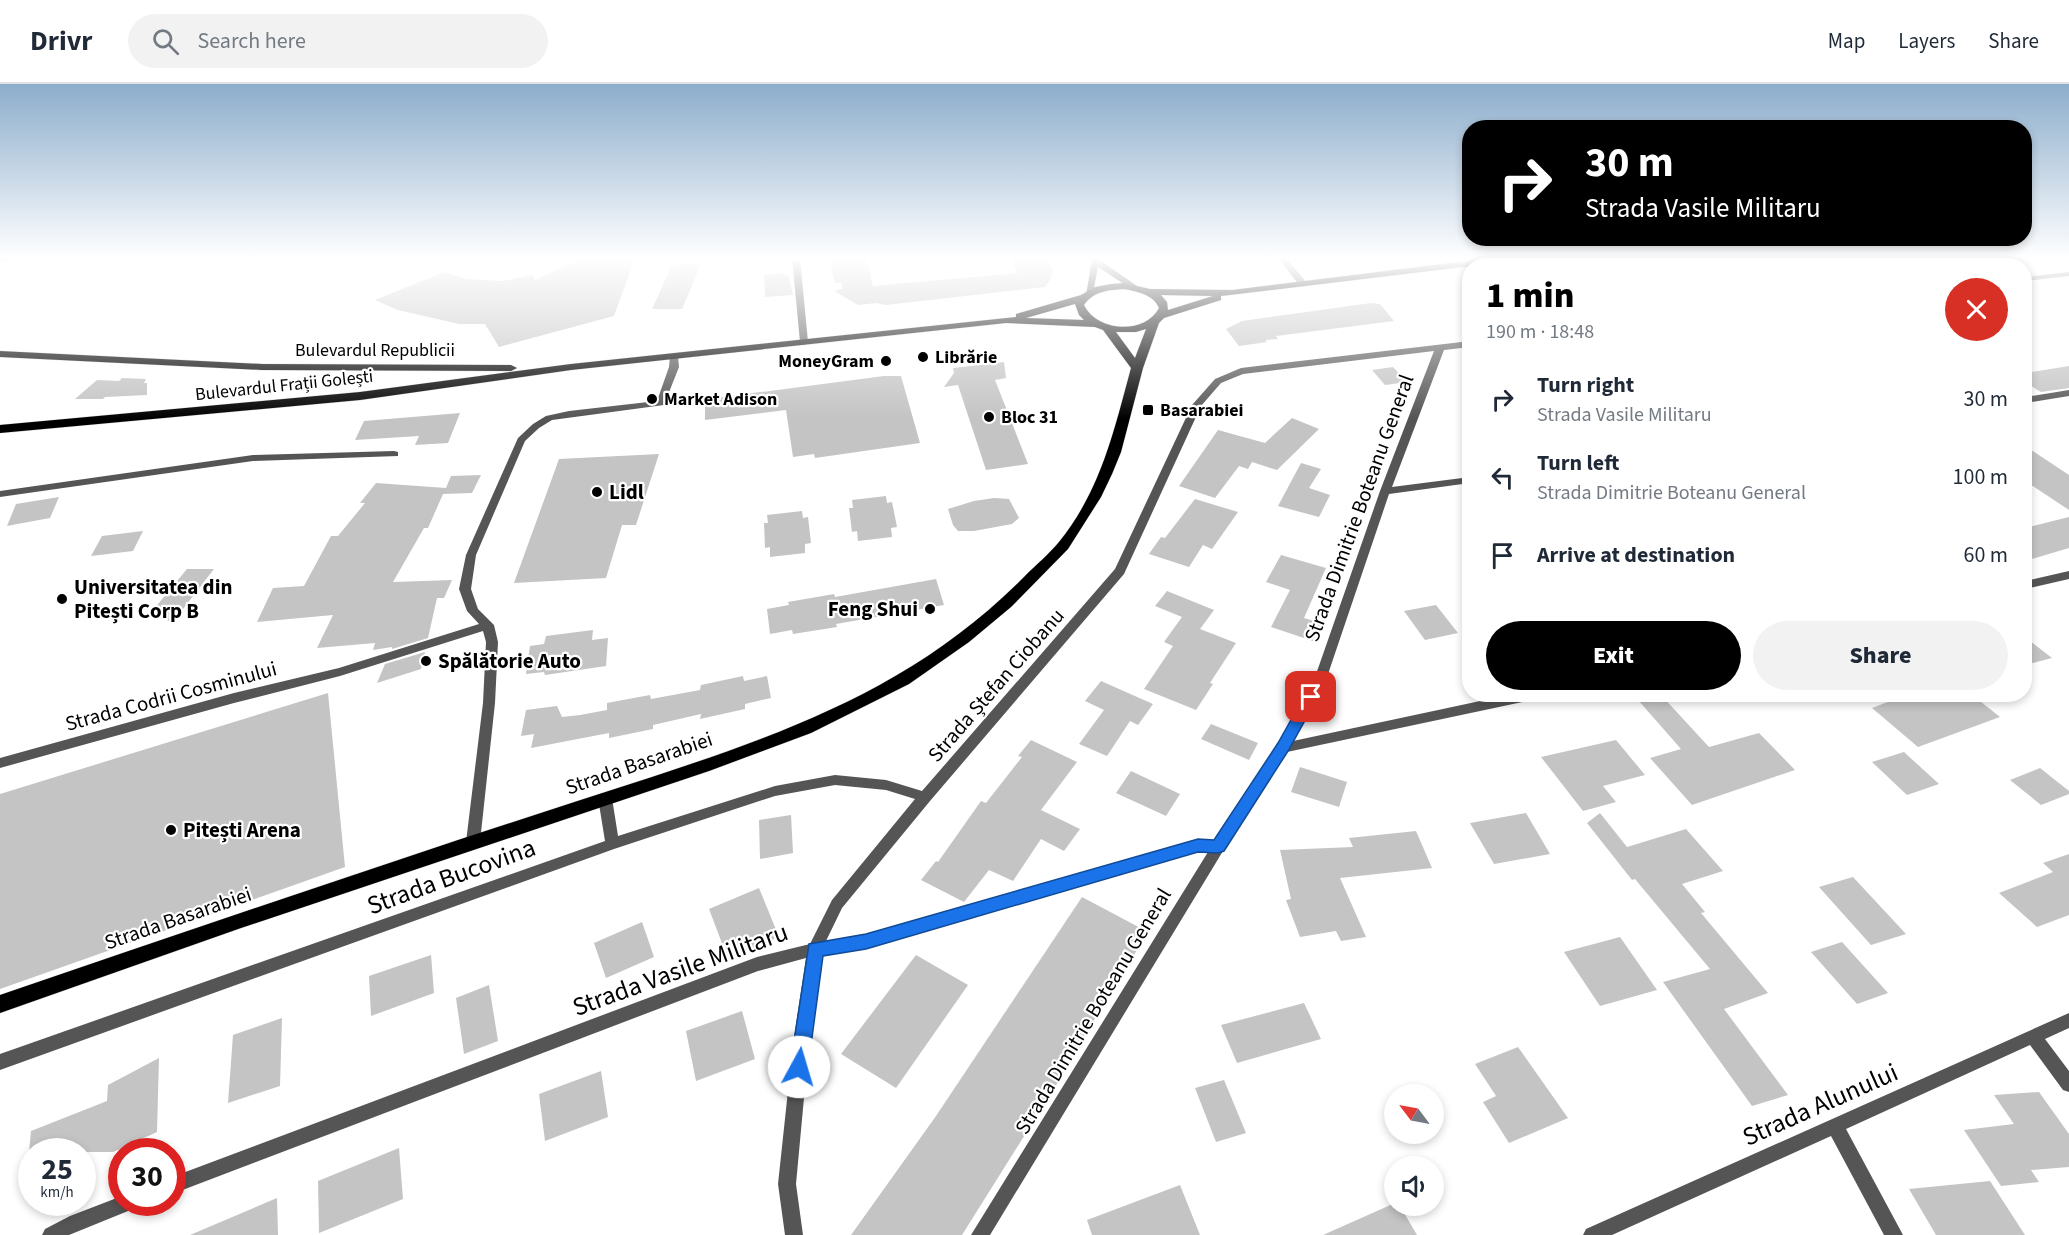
<!DOCTYPE html>
<html lang="en">
<head>
<meta charset="utf-8">
<style>
  body { margin:0; font-family:"Source Sans 3",sans-serif; background:#f2f2f3; color:#1f2937; height:100vh; display:flex; flex-direction:column; font-size:22px; white-space:nowrap }
  * { box-sizing:border-box; margin:0 }
  p { font-size:20px; color:#747a83 }
  .icon { flex:none; width:33px; height:33px; fill:none; stroke:currentColor; stroke-width:2; stroke-linecap:round; stroke-linejoin:round }
  .map { position:relative; flex:1; overflow:hidden }
  .side { position:absolute; left:1462px; top:174px; width:570px; height:444px; display:flex; flex-direction:column; background:#fff; border-radius:24px; box-shadow:0 3px 9px #0003 }
  .side>* { flex:none }
  .guide { position:absolute; left:1462px; top:36px; width:570px; height:126px; border-radius:24px; box-shadow:0 3px 9px #0003; background:#000; color:#fff; overflow:hidden }
  .needle { width:39px; rotate:302deg }
  .fabs { position:absolute; left:1384px; top:1000px; display:grid; gap:12px }
  .fabs a { display:grid; place-items:center; width:60px; height:60px; border-radius:50%; background:#fff; box-shadow:0 3px 9px #0003; font-size:30px }
  .speed { position:absolute; left:18px; top:1054px; display:flex; gap:12px; font-size:30px; font-weight:700; text-align:center }
  .speed>* { display:grid; place-content:center; width:78px; height:78px; border-radius:50%; background:#fff; box-shadow:0 3px 9px #0003; line-height:1 }
  .speed small { font-size:15px; font-weight:400 }
  .speed .limit { border:9px solid #d22; background:#fff; color:#111 }
  .pin { position:absolute; display:grid; place-items:center; width:51px; height:51px; color:#fff; margin:-26px; border-radius:12px; box-shadow:0 3px 9px #0006 }
  .me { position:absolute; width:66px; margin:-33px; rotate:6deg; stroke-linejoin:round; filter:drop-shadow(0 0 4px #0008) }
  .turn { display:flex; align-items:center; gap:21px; height:126px; padding:0 24px; font-size:27px }
  .turn .icon { width:78px; height:78px; stroke-width:2.5 }
  .turn b { display:block; font-size:42px; line-height:51px }
  .round { display:grid; place-items:center; flex:none; width:63px; height:63px; border-radius:32px; background:#f2f2f3 }
  .headline { display:flex; align-items:center; justify-content:space-between; height:102px; padding:0 24px }
  h1 { font-size:36px; font-weight:800; line-height:45px; color:#000 }
  .primary-button { display:flex; gap:12px; margin-top:auto; padding:12px 24px }
  .primary-button a { flex:1; height:69px; border-radius:36px; background:#000; color:#fff; font-size:24px; font-weight:800; line-height:69px; text-align:center }
  .primary-button a+a { background:#f2f2f3; color:#1f2937 }
  ul { padding:0; list-style:none }
  li { display:flex; align-items:center; gap:18px; height:78px; padding:0 24px }
  li div { flex:1 }
  li b { display:block; font-size:22px }
  li em { font-style:normal }
  header { display:flex; align-items:center; gap:36px; box-sizing:border-box; height:84px; padding:0 30px; background:#fff; border-bottom:2px solid #e0e1e3 }
  header strong { font-size:28px }
  nav { display:flex; gap:33px; margin-inline-start:auto; font-size:21px }
  .search { width:420px; height:54px; background:#f2f2f3; display:flex; align-items:center; gap:15px; box-sizing:border-box; padding:0 21px; border-radius:33px; color:#747a83; font-size:22px }
  .map>svg:first-child { display:block }
</style>
</head>
<body>
<header>
<strong>Drivr</strong>
<div class="search"><svg class="icon" aria-label="search" viewBox="0 0 24 24"><circle cx="10" cy="10" r="6"/><path d="M15 15l6 6"/></svg>Search here</div>
<nav><a>Map</a><a>Layers</a><a>Share</a></nav>
</header>
<div class="map">
<svg width="2069" height="1151" viewBox="0 0 2069 1151">
  <rect width="100%" height="100%" fill="#fff"/>
  <g fill="#c4c4c4">
    <polygon points="582,174 635,174 614,232 499,263 485,240 459,240 398,226 375,216 444,188 466,195 503,197 533,191 535,196"/>
    <polygon points="829,174 867,174 873,202 1018,189 1010,174 1047,174 1053,186 1050,196 1045,203 886,221 876,219 858,221 836,208 836,206 842,205 842,199 835,199"/>
    <polygon points="701,180 682,225 652,225 672,181"/>
    <polygon points="781,189 789,193 793,211 765,213 764,191"/>
    <polygon points="1371,219 1380,220 1394,237 1276,252 1278,255 1265,256 1267,258 1239,262 1226,245 1242,237"/>
    <polygon points="1004,278 1006,294 995,296 1028,380 986,386 958,301 944,303 954,289 953,284"/>
    <polygon points="2069,282 2069,304 2041,308 2025,298 2025,289"/>
    <polygon points="1393,283 1407,298 1385,301 1372,286"/>
    <polygon points="884,292 901,292 920,359 815,374 814,370 793,373 786,326 705,336 705,319 715,314"/>
    <polygon points="122,294 146,295 144,299 147,299 147,311 105,313 103,315 75,315 97,296 119,297"/>
    <polygon points="460,329 448,359 415,361 419,352 355,356 364,337"/>
    <polygon points="1292,334 1319,345 1277,386 1252,378 1248,385 1239,382 1215,414 1179,402 1218,346 1265,359"/>
    <polygon points="2025,362 2069,391 2069,426 2025,397"/>
    <polygon points="659,370 636,441 622,441 606,494 514,499 559,375"/>
    <polygon points="1301,379 1321,385 1309,404 1330,411 1319,433 1278,422"/>
    <polygon points="481,391 472,409 443,410 428,444 424,444 393,498 452,496 444,514 437,514 428,554 392,565 392,563 373,566 375,559 317,564 333,531 257,538 273,504 304,502 331,452 338,452 365,419 360,419 376,399 446,404 451,392"/>
    <polygon points="886,412 887,419 892,418 897,443 891,444 892,453 858,457 857,447 852,448 849,424 853,424 852,416"/>
    <polygon points="59,413 50,434 7,442 16,420"/>
    <polygon points="994,414 1009,415 1019,434 1012,440 974,447 958,447 953,441 948,425 974,417"/>
    <polygon points="1195,415 1238,428 1212,465 1203,461 1189,483 1149,470 1161,453 1165,454"/>
    <polygon points="802,427 803,434 808,433 811,459 805,460 805,469 770,473 770,463 765,464 764,439 768,439 767,431"/>
    <polygon points="2069,433 2069,464 2025,477 2025,444"/>
    <polygon points="143,447 133,467 91,472 102,452"/>
    <polygon points="1281,471 1326,484 1304,534 1321,539 1313,557 1271,543 1290,506 1266,498"/>
    <polygon points="187,485 214,485 173,538 149,531"/>
    <polygon points="936,495 944,521 836,540 837,543 793,550 792,546 770,550 767,525 789,521 788,518 834,510 835,513"/>
    <polygon points="1167,507 1214,526 1200,545 1236,559 1210,599 1213,600 1196,626 1144,605 1173,562 1164,558 1182,533 1155,522"/>
    <polygon points="1436,521 1458,549 1425,556 1404,527"/>
    <polygon points="593,546 592,556 608,554 606,582 545,591 544,588 526,590 530,562 544,560 546,552"/>
    <polygon points="2025,553 2052,574 2025,581"/>
    <polygon points="425,568 421,585 377,599 385,580"/>
    <polygon points="743,592 744,597 767,592 771,614 745,620 745,625 700,635 701,630 653,641 653,645 609,654 609,649 531,664 534,650 521,652 526,626 557,622 562,633 580,631 607,626 607,619 650,611 651,615 700,606 701,601"/>
    <polygon points="1101,597 1153,620 1138,641 1130,637 1107,672 1079,660 1104,626 1085,617"/>
    <polygon points="328,609 345,783 0,905 0,710"/>
    <polygon points="1909,610 1971,610 2000,633 1918,663 1872,624"/>
    <polygon points="1661,611 1709,663 1759,649 1795,686 1692,721 1650,674 1681,665 1638,616"/>
    <polygon points="1211,640 1258,659 1249,676 1201,655"/>
    <polygon points="1031,656 1077,678 1041,726 1080,745 1064,767 1041,755 1013,797 989,786 964,818 921,796 936,777 938,778 981,717 986,719 1022,673 1018,672"/>
    <polygon points="1616,656 1645,691 1603,702 1616,718 1583,727 1541,673"/>
    <polygon points="1904,668 1939,700 1907,711 1872,678"/>
    <polygon points="1300,683 1347,698 1339,723 1291,708"/>
    <polygon points="2040,684 2069,707 2069,710 2041,721 2010,696"/>
    <polygon points="1131,687 1180,710 1166,732 1116,709"/>
    <polygon points="1526,729 1550,770 1494,780 1470,739"/>
    <polygon points="1600,729 1627,763 1686,745 1723,787 1682,800 1705,828 1701,829 1768,909 1724,925 1788,1011 1752,1022 1663,898 1710,885 1635,795 1632,796 1587,739"/>
    <polygon points="791,731 793,769 760,775 759,736"/>
    <polygon points="1416,747 1432,784 1340,794 1366,853 1341,857 1336,847 1300,853 1286,816 1291,815 1280,766 1353,763 1349,754"/>
    <polygon points="2069,770 2069,831 2037,843 1999,809 2053,788 2043,779"/>
    <polygon points="1853,793 1906,850 1871,861 1819,803"/>
    <polygon points="759,804 779,853 728,875 709,825"/>
    <polygon points="1082,813 1148,848 1083,954 1085,955 962,1151 851,1151 936,1032"/>
    <polygon points="642,838 654,873 606,894 594,859"/>
    <polygon points="1620,853 1657,906 1600,922 1564,868"/>
    <polygon points="1842,858 1888,909 1857,920 1811,868"/>
    <polygon points="431,871 434,909 371,932 369,892"/>
    <polygon points="916,871 968,901 896,1004 841,970"/>
    <polygon points="489,901 498,957 464,970 456,914"/>
    <polygon points="1304,919 1321,955 1237,979 1221,941"/>
    <polygon points="742,927 755,975 696,997 686,947"/>
    <polygon points="282,934 280,1002 228,1019 233,951"/>
    <polygon points="1518,963 1568,1034 1509,1059 1483,1018 1496,1012 1475,980"/>
    <polygon points="159,974 157,1048 113,1068 29,1068 31,1047 107,1017 108,1001"/>
    <polygon points="601,987 608,1033 545,1057 539,1010"/>
    <polygon points="1224,996 1246,1049 1216,1058 1195,1004"/>
    <polygon points="2039,1008 2069,1050 2069,1083 2031,1086 2039,1098 2001,1102 1964,1046 2014,1040 1994,1011"/>
    <polygon points="399,1064 403,1115 319,1149 318,1097"/>
    <polygon points="1990,1097 2025,1151 1936,1151 1909,1105"/>
    <polygon points="1180,1101 1200,1151 1092,1151 1087,1136"/>
    <polygon points="277,1114 278,1151 190,1151"/>
    <polygon points="1395,1119 1395,1122 1400,1122 1417,1151 1323,1151"/>
  </g>
  <g fill="none" stroke-linecap="round" stroke-linejoin="round">
    <defs>
      <g id="primary">
        <path d="M1491 174H1518L1513 177 1221 212V216L1164 234 1159 239 1143 284 1121 368 1112 390 1101 413 1068 465 1011 523 969 558 909 600 811 649 709 687 241 844 0 929V911C152 859 305 807 458 756 522 735 587 714 652 693 794 646 917 601 1025 492 1036 481 1049 470 1059 458 1101 406 1114 347 1131 284L1103 246 1095 243 1006 239 571 286 360 316 0 349V341L360 308 571 280 1016 233V230L1081 211 1095 203 1111 200 1124 199 1150 205 1232 206ZM1124 205C1138 208 1153 210 1159 224 1145 251 1097 248 1084 221 1094 207 1108 206 1124 205ZM1161 211 1213 212 1168 226 1167 218ZM1075 220 1079 231 1084 236 1026 234ZM1146 245 1135 274 1116 248H1136Z"/>
        <polygon points="0,267 262,280 511,281 517,284 511,287 262,286 0,273"/>
      </g>
    </defs>
    <use href="#primary" stroke="#dbdbdb" stroke-width="1"/>
    <g fill="#555" fill-rule="evenodd">
      <polygon points="792,174 800,174 808,258 804,261 800,258"/>
      <polygon points="1278,174 1286,174 1306,198 1306,202 1300,202"/>
      <polygon points="2069,188 2069,192 2025,197 2025,193"/>
      <path d="M1470 257V263L1444 266 1392 403 1470 393V399L1389 410 1326 596 1293 657 1513 610H1543L1537 615 1287 668 1223 767 990 1151H971L1208 768 1198 767 866 864 822 871 809 960 796 1100 803 1151H785L778 1100 793 960 806 874 758 887 172 1110V1093L757 873 810 860 832 816 915 715 886 706 835 701 775 712 614 765 0 986V970L605 757 598 714 600 710 605 709 610 710 612 714 618 752 775 702 835 691 886 696 922 707 1115 485 1192 321 1215 295 1241 284ZM1434 267 1380 407 1314 596 1278 660 1214 757 1198 755 866 850 826 857 842 824 930 717 1124 490 1201 322 1221 299 1243 290Z"/>
      <polygon points="674,269 678,272 679,283 664,321 552,336 539,344 525,357 476,471 471,505 478,525 494,541 498,558 495,619 480,758 478,762 473,764 468,762 466,758 483,619 486,558 483,547 340,592 234,619 0,684 0,674 234,609 339,584 479,540 467,527 459,505 466,471 518,354 533,340 546,332 569,327 657,317 669,283 670,272"/>
      <polygon points="2069,306 2069,312 2025,319 2025,313"/>
      <polygon points="394,367 398,368 398,372 253,377 0,413 0,407 253,371"/>
      <polygon points="2069,487 2069,495 2025,505 2025,497"/>
      <polygon points="2069,929 2069,944 2045,955 2069,987 2069,1008 2063,1006 2030,961 1846,1045 1903,1151 1884,1151 1831,1052 1612,1151 1583,1151 1586,1145"/>
      <polygon points="122,1112 122,1119 136,1119 133,1125 69,1151 42,1151 45,1145 70,1132"/>
    </g>
    <polygon fill="#222" fill-rule="evenodd" points="1092,175 1098,175 1140,204 1133,206 1098,183 1093,209 1086,211"/>
    <use href="#primary" fill="#000" fill-rule="evenodd"/>
    <polyline stroke="#000" stroke-width="4" stroke-dasharray="7 2 1.5 2" stroke-linecap="butt" points="0,175 9,174"/>
  </g>
  <linearGradient id="sky" x2="0" y2="1"><stop stop-color="#8cadcc"/><stop offset="0.52" stop-color="#fff"/><stop offset="1" stop-color="#fff" stop-opacity="0"/></linearGradient>
  <rect width="2069" height="335" fill="url(#sky)"/>
  <polygon fill="#1a73e8" stroke="#114b97" stroke-width="1.5" points="1311,607 1318,613 1288,667 1224,767 1218,769 1198,768 866,865 823,872 808,983 806,989 799,992 793,989 790,983 809,860 866,850 1198,755 1214,756 1278,659 1306,609"/>
  <g fill="#000" stroke="#fff" stroke-width="2">
    <circle cx="923" cy="273" r="6"/>
    <circle cx="886" cy="277" r="6"/>
    <circle cx="652" cy="315" r="6"/>
    <rect x="1142" y="320" width="12" height="12" rx="3"/>
    <circle cx="989" cy="333" r="6"/>
    <circle cx="597" cy="408" r="6"/>
    <circle cx="62" cy="515" r="6"/>
    <circle cx="930" cy="525" r="6"/>
    <circle cx="426" cy="577" r="6"/>
    <circle cx="171" cy="746" r="6"/>
  </g>
  <g text-anchor="middle" stroke-width="4.5" stroke-linejoin="round" paint-order="stroke">
    <g font-size="18" fill="#000" stroke="#fff">
      <text x="375" y="272">Bulevardul Republicii</text>
      <text transform="translate(284 301) rotate(-6)" y="6">Bulevardul Frații Golești</text>
    </g>
    <g font-size="18" font-weight="bold" fill="#000" stroke="#fff" text-anchor="start">
      <text x="935" y="279">Librărie</text>
      <text x="874" y="283" text-anchor="end">MoneyGram</text>
      <text x="664" y="321">Market Adison</text>
      <text x="1160" y="332">Basarabiei</text>
      <text x="1001" y="339">Bloc 31</text>
    </g>
    <g font-size="21" font-weight="bold" fill="#000" stroke="#fff" text-anchor="start">
      <text x="609" y="415">Lidl</text>
      <text x="74" y="510">Universitatea din<tspan x="74" dy="24">Pitești Corp B</tspan></text>
      <text x="918" y="532" text-anchor="end">Feng Shui</text>
      <text x="438" y="584">Spălătorie Auto</text>
      <text x="183" y="753">Pitești Arena</text>
    </g>
    <g font-size="21" fill="#000" stroke="#fff">
      <text transform="translate(1359 424) rotate(-70)" y="7">Strada Dimitrie Boteanu General</text>
      <text transform="translate(996 601) rotate(-49)" y="7">Strada Ștefan Ciobanu</text>
      <text transform="translate(171 612) rotate(-15)" y="7">Strada Codrii Cosminului</text>
      <text transform="translate(639 679) rotate(-19)" y="7">Strada Basarabiei</text>
      <text transform="translate(178 834) rotate(-19)" y="7">Strada Basarabiei</text>
      <text transform="translate(1093 927) rotate(-59)" y="7">Strada Dimitrie Boteanu General</text>
    </g>
    <g font-size="26" fill="#000" stroke="#fff">
      <text transform="translate(451 792) rotate(-20)" y="9">Strada Bucovina</text>
      <text transform="translate(680 885) rotate(-20)" y="9">Strada Vasile Militaru</text>
      <text transform="translate(1820 1020) rotate(-24)" y="9">Strada Alunului</text>
    </g>
  </g>
</svg>
<div class="fabs">
<a><svg class="needle" viewBox="-14 -14 28 28"><path d="M0-13l5 13h-10z" fill="#e53935"/><path d="M0 13l5-13h-10z" fill="#747a83"/></svg></a>
<a><svg class="icon" aria-label="sound" viewBox="0 0 24 24"><path d="M4 9h4l5-4v14l-5-4H4zM17 9q2 3 0 6"/></svg></a>
</div>
<div class="speed"><div>25<small>km/h</small></div><div class="limit">30</div></div>
<div class="pin" style="left:1311px;top:613px;background:#d93025"><svg class="icon" aria-label="arrive" viewBox="0 0 24 24"><path d="M6 21V4h12l-3 4 3 4H6"/></svg></div>
<svg class="me" style="left:799px;top:983px" viewBox="-20 -20 40 40"><circle r="19" fill="#fff"/><path d="M0-13L10 11 0 6-10 11z" fill="#1a73e8"/></svg>
<div class="guide">
<div class="turn"><svg class="icon" aria-label="right" viewBox="0 0 24 24"><path d="M7 20v-9h11M14 6l5 5-5 5"/></svg><div><b>30 m</b>Strada Vasile Militaru</div></div>
</div>
<section class="side">
<div class="headline"><div><h1>1 min</h1><p>190 m · 18:48</p></div><a class="round" style="background:#d93025;color:#fff"><svg class="icon" aria-label="close" viewBox="0 0 24 24"><path d="M6 6l12 12M18 6L6 18"/></svg></a></div>
<ul>
<li><svg class="icon" aria-label="right" viewBox="0 0 24 24"><path d="M7 20v-9h11M14 6l5 5-5 5"/></svg><div><b>Turn right</b><p>Strada Vasile Militaru</p></div><em>30 m</em></li>
<li><svg class="icon" aria-label="left" viewBox="0 0 24 24"><path d="M17 20v-9H6M10 6l-5 5 5 5"/></svg><div><b>Turn left</b><p>Strada Dimitrie Boteanu General</p></div><em>100 m</em></li>
<li><svg class="icon" aria-label="arrive" viewBox="0 0 24 24"><path d="M6 21V4h12l-3 4 3 4H6"/></svg><div><b>Arrive at destination</b></div><em>60 m</em></li>
</ul>
<div class="primary-button"><a>Exit</a><a>Share</a></div>
</section>
</div>
</body>
</html>
